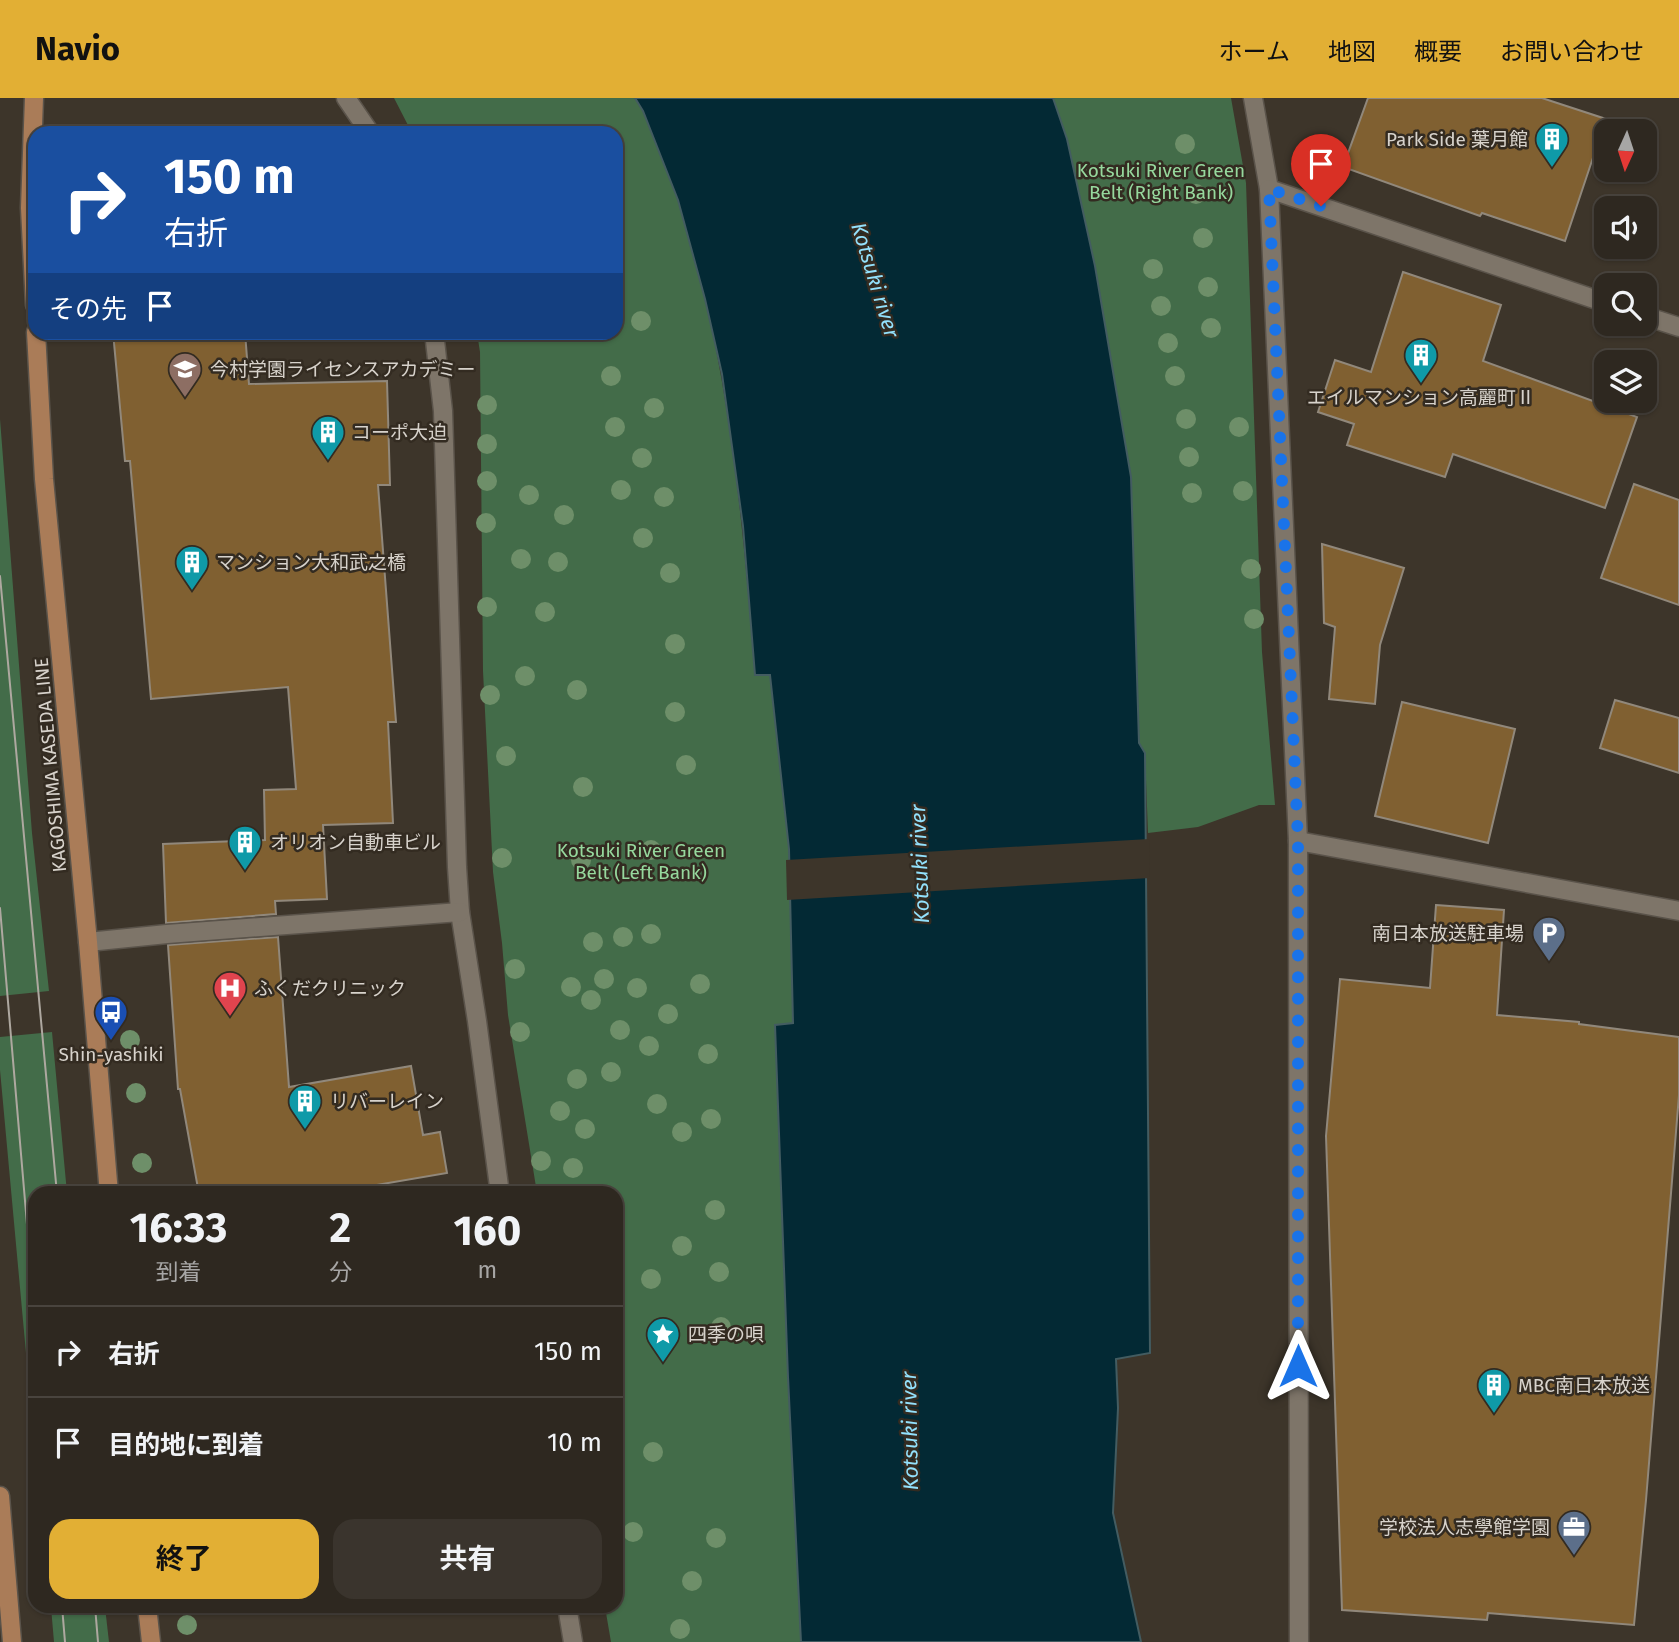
<!DOCTYPE html>
<html lang="ja">
<head>
<meta charset="utf-8">
<style>
  body { margin:0; font-family:"Fira Sans","Noto Sans JP",sans-serif; background:#3a342d; color:#f1f3f6; height:100vh; display:flex; flex-direction:column; font-size:26px; white-space:nowrap }
  * { box-sizing:border-box; margin:0 }
  p { font-size:23px; color:#a7a6a5 }
  .icon { flex:none; width:38px; height:38px; fill:none; stroke:currentColor; stroke-width:2; stroke-linecap:round; stroke-linejoin:round }
  .map { position:relative; flex:1; overflow:hidden }
  .details { position:absolute; left:28px; top:1088px; width:595px; height:427px; display:flex; flex-direction:column; background:#2e2820; border-radius:21px; box-shadow:0 2px 5px #0004,0 0 0 2px #49443e }
  .details>* { flex:none }
  .guide { position:absolute; left:28px; top:28px; width:595px; height:214px; border-radius:21px; box-shadow:0 2px 5px #0004,0 0 0 2px #49443e; background:#1a4fa0; color:#fff; overflow:hidden }
  .needle { width:46px; rotate:183deg }
  .controls { position:absolute; left:1594px; top:21px; display:grid; gap:14px }
  .controls a { display:grid; place-items:center; width:63px; height:63px; border-radius:14px; background:#2e2820; box-shadow:0 2px 5px #0004,0 0 0 2px #49443e; font-size:35px }
  .pin { position:absolute; display:grid; place-items:center; width:60px; height:60px; color:#fff; margin:-72px -30px; border-radius:50% 50% 50% 0; rotate:-45deg; box-shadow:0 0 7px #0007 }
  .pin .icon { rotate:45deg }
  .me { position:absolute; width:77px; margin:-38px; rotate:0deg; stroke-linejoin:round; filter:drop-shadow(0 0 5px #0008) }
  .turn { display:flex; align-items:center; gap:24px; height:147px; padding:0 21px; font-size:32px }
  .turn .icon { width:91px; height:91px; stroke-width:2.5 }
  .turn b { display:block; font-size:49px; line-height:60px }
  .then { display:flex; align-items:center; height:66px; padding:0 21px; background:#0003; gap:14px; font-size:26px }
  .eta { display:flex; justify-content:space-evenly; align-items:center; height:119px; text-align:center }
  .eta b { font-size:42px; font-weight:700; line-height:49px }
  .button { display:flex; gap:14px; margin-top:auto; padding:14px 21px }
  .button a { flex:1; height:80px; border-radius:21px; background:#e2af34; color:#111; font-size:28px; font-weight:700; line-height:80px; text-align:center }
  .button a+a { background:#3a342d; color:#f1f3f6 }
  ul { padding:0; list-style:none }
  li { display:flex; align-items:center; gap:21px; height:91px; padding:0 21px; border-top:2px solid #49443e }
  li div { flex:1 }
  li b { display:block; font-size:26px }
  li em { font-style:normal }
  header { display:flex; align-items:center; gap:42px; box-sizing:border-box; height:98px; padding:0 35px; background:#e2af34; color:#111 }
  header strong { font-size:33px }
  nav { display:flex; gap:38px; margin-inline-start:auto; font-size:24px }
  .map>svg:first-child { display:block }
</style>
</head>
<body>
<header>
<strong>Navio</strong>
<nav><a>ホーム</a><a>地図</a><a>概要</a><a>お問い合わせ</a></nav>
</header>
<div class="map">
<svg width="1679" height="1544" viewBox="0 0 1679 1544">
  <rect width="100%" height="100%" fill="#3d352a"/>
  <g fill="#436c49">
    <path d="M394 0H635L643 13C655 42 668 72 678 102 728 256 742 416 755 576H770L789 751 793 926 775 927 788 1279 801 1544H611L605 1509 616 1508V1096L537 1095 508 917 502 845 493 774 483 573 480 254 477 235 616 234V35H412Z"/>
    <polygon points="1053,0 1231,0 1246,85 1262,554 1275,707 1259,707 1198,729 1148,735 1145,655 1139,645 1131,379 1095,168 1067,41"/>
    <polygon points="0,321 32,735 49,893 0,898"/>
    <polygon points="52,934 67,1095 35,1096 35,1265 27,1266 0,972 0,939"/>
    <polygon points="51,1509 105,1509 109,1544 54,1544"/>
  </g>
  <polygon fill="#032934" stroke="#435c61" stroke-width="2" points="635,0 1053,0 1067,41 1095,168 1131,379 1139,645 1145,655 1150,1255 1116,1261 1118,1310 1113,1415 1141,1544 801,1544 788,1279 775,927 793,925 789,751 770,577 755,577 743,428 722,276 705,201 678,102 643,13"/>
  <polygon fill="#3d352a" points="1149,741 1150,780 787,802 786,762"/>
  <g fill="#806031" stroke="#91887b" stroke-width="2">
    <polygon points="1368,0 1542,0 1606,21 1565,143 1482,115 1480,118 1343,69"/>
    <polygon points="1403,174 1501,207 1483,263 1637,319 1605,410 1453,356 1445,379 1347,347 1354,326 1318,314 1335,262 1371,274"/>
    <polygon points="113,234 245,234 249,286 387,283 390,387 378,387 396,624 388,624 393,725 323,727 327,801 275,803 276,816 166,825 163,746 265,742 264,692 296,691 288,589 151,601 130,363 125,363"/>
    <polygon points="1634,386 1679,402 1679,507 1601,480"/>
    <polygon points="1322,446 1404,470 1380,547 1375,606 1329,601 1335,529 1324,525"/>
    <polygon points="1615,602 1679,620 1679,675 1600,650"/>
    <polygon points="1402,604 1515,631 1488,745 1375,718"/>
    <polygon points="1436,807 1504,812 1497,917 1579,924 1579,926 1679,939 1679,997 1646,1402 1634,1527 1488,1515 1487,1522 1342,1512 1326,1038 1340,881 1430,890"/>
    <polygon points="278,839 289,989 411,968 423,1037 440,1034 447,1075 324,1096 199,1096 180,991 178,991 168,847"/>
  </g>
  <g fill="none" stroke-linecap="round" stroke-linejoin="round">
    <defs>
      <g id="minor">
        <polyline points="346,0 370,35"/>
        <polyline points="1253,0 1269,91 1298,743 1299,1544"/>
        <polyline points="1269,91 1606,205"/>
        <polyline points="1645,218 1679,229"/>
        <polyline points="434,234 443,313 457,769 460,814 477,923 500,1096"/>
        <polyline points="1298,743 1679,813"/>
        <polyline points="88,844 167,836 460,814"/>
        <polyline points="567,1508 573,1544"/>
      </g>
      <g id="major">
        <polyline points="34,0 30,110 35,207"/>
        <polyline points="36,234 44,381 88,844 109,1096"/>
        <polyline points="0,1398 12,1544"/>
        <polyline points="147,1508 151,1544"/>
      </g>
    </defs>
    <use href="#minor" stroke="#5a534a" stroke-width="21"/>
    <use href="#major" stroke="#5a534a" stroke-width="21"/>
    <use href="#minor" stroke="#7e7569" stroke-width="18"/>
    <use href="#major" stroke="#aa7c58" stroke-width="18"/>
    <g stroke="#aea8a0" stroke-width="2">
      <polyline points="0,478 57,1096"/>
      <polyline points="0,810 35,1220"/>
      <polyline points="62,1508 65,1544"/>
      <polyline points="95,1508 98,1544"/>
    </g>
  </g>
  <g fill="#6e8f69">
    <circle cx="1185" cy="46" r="10"/>
    <circle cx="1196" cy="96" r="10"/>
    <circle cx="1203" cy="140" r="10"/>
    <circle cx="1153" cy="171" r="10"/>
    <circle cx="1208" cy="189" r="10"/>
    <circle cx="1161" cy="208" r="10"/>
    <circle cx="641" cy="223" r="10"/>
    <circle cx="1211" cy="230" r="10"/>
    <circle cx="1168" cy="245" r="10"/>
    <circle cx="611" cy="278" r="10"/>
    <circle cx="1175" cy="278" r="10"/>
    <circle cx="487" cy="307" r="10"/>
    <circle cx="654" cy="310" r="10"/>
    <circle cx="1186" cy="321" r="10"/>
    <circle cx="615" cy="329" r="10"/>
    <circle cx="1239" cy="329" r="10"/>
    <circle cx="487" cy="346" r="10"/>
    <circle cx="1189" cy="359" r="10"/>
    <circle cx="642" cy="360" r="10"/>
    <circle cx="487" cy="383" r="10"/>
    <circle cx="621" cy="392" r="10"/>
    <circle cx="1243" cy="393" r="10"/>
    <circle cx="1192" cy="395" r="10"/>
    <circle cx="529" cy="397" r="10"/>
    <circle cx="664" cy="399" r="10"/>
    <circle cx="564" cy="417" r="10"/>
    <circle cx="486" cy="425" r="10"/>
    <circle cx="643" cy="440" r="10"/>
    <circle cx="521" cy="461" r="10"/>
    <circle cx="558" cy="464" r="10"/>
    <circle cx="1251" cy="471" r="10"/>
    <circle cx="670" cy="475" r="10"/>
    <circle cx="487" cy="509" r="10"/>
    <circle cx="545" cy="514" r="10"/>
    <circle cx="1254" cy="521" r="10"/>
    <circle cx="675" cy="546" r="10"/>
    <circle cx="525" cy="578" r="10"/>
    <circle cx="577" cy="592" r="10"/>
    <circle cx="490" cy="597" r="10"/>
    <circle cx="675" cy="614" r="10"/>
    <circle cx="506" cy="658" r="10"/>
    <circle cx="686" cy="667" r="10"/>
    <circle cx="583" cy="689" r="10"/>
    <circle cx="651" cy="752" r="10"/>
    <circle cx="502" cy="760" r="10"/>
    <circle cx="581" cy="762" r="10"/>
    <circle cx="651" cy="836" r="10"/>
    <circle cx="623" cy="839" r="10"/>
    <circle cx="593" cy="844" r="10"/>
    <circle cx="515" cy="871" r="10"/>
    <circle cx="604" cy="881" r="10"/>
    <circle cx="700" cy="886" r="10"/>
    <circle cx="571" cy="889" r="10"/>
    <circle cx="637" cy="890" r="10"/>
    <circle cx="591" cy="902" r="10"/>
    <circle cx="668" cy="916" r="10"/>
    <circle cx="620" cy="932" r="10"/>
    <circle cx="520" cy="934" r="10"/>
    <circle cx="130" cy="942" r="10"/>
    <circle cx="649" cy="948" r="10"/>
    <circle cx="708" cy="956" r="10"/>
    <circle cx="611" cy="974" r="10"/>
    <circle cx="577" cy="981" r="10"/>
    <circle cx="136" cy="995" r="10"/>
    <circle cx="657" cy="1006" r="10"/>
    <circle cx="560" cy="1013" r="10"/>
    <circle cx="711" cy="1021" r="10"/>
    <circle cx="585" cy="1031" r="10"/>
    <circle cx="682" cy="1034" r="10"/>
    <circle cx="541" cy="1063" r="10"/>
    <circle cx="142" cy="1065" r="10"/>
    <circle cx="573" cy="1070" r="10"/>
    <circle cx="715" cy="1112" r="10"/>
    <circle cx="682" cy="1148" r="10"/>
    <circle cx="719" cy="1174" r="10"/>
    <circle cx="651" cy="1181" r="10"/>
    <circle cx="721" cy="1229" r="10"/>
    <circle cx="653" cy="1354" r="10"/>
    <circle cx="633" cy="1434" r="10"/>
    <circle cx="716" cy="1440" r="10"/>
    <circle cx="692" cy="1483" r="10"/>
    <circle cx="187" cy="1527" r="10"/>
    <circle cx="680" cy="1531" r="10"/>
  </g>
  <g fill="none" stroke-linecap="round" stroke-linejoin="round">
    <polyline stroke="#1a73e8" stroke-width="12" stroke-dasharray="0 21.6" points="1298,1268 1298,743 1269,91 1321,108"/>
  </g>
  <defs>
    <symbol id="building-pin" viewBox="-11 -11 22 30"><path d="M0 17L-7.5 6A9.5 9.5 0 1 1 7.5 6Z" fill="#0f9aa8" stroke="#332b21"/><path d="M-4-6H4V6H1V3H-1V6H-4ZM-2.5-4.3h1.7v1.8h-1.7ZM.8-4.3h1.7v1.8H.8ZM-2.5-1h1.7V.8h-1.7ZM.8-1h1.7V.8H.8Z" fill="#fff"/></symbol>
    <symbol id="university-pin" viewBox="-11 -11 22 30"><path d="M0 17L-7.5 6A9.5 9.5 0 1 1 7.5 6Z" fill="#8d6e63" stroke="#332b21"/><path d="M0-5L7-2L0 1L-7-2ZM-4 1L0 2.5L4 1V4Q0 6-4 4Z" fill="#fff"/></symbol>
    <symbol id="parking-pin" viewBox="-11 -11 22 30"><path d="M0 17L-7.5 6A9.5 9.5 0 1 1 7.5 6Z" fill="#5c6f8a" stroke="#332b21"/><path d="M-3.5-5.5H1a3.5 3.5 0 0 1 0 7H-1V5.5H-3.5ZM-1-3.4V-.6H.8a1.4 1.4 0 0 0 0-2.8Z" fill="#fff"/></symbol>
    <symbol id="hospital-pin" viewBox="-11 -11 22 30"><path d="M0 17L-7.5 6A9.5 9.5 0 1 1 7.5 6Z" fill="#e0444e" stroke="#332b21"/><path d="M-5-5h3v3.5h4V-5h3V5h-3V1.5h-4V5h-3Z" fill="#fff"/></symbol>
    <symbol id="bus-pin" viewBox="-11 -11 22 30"><path d="M0 17L-7.5 6A9.5 9.5 0 1 1 7.5 6Z" fill="#1a4fb4" stroke="#332b21"/><path d="M-5-6H5V4H4V6H2V4H-2V6H-4V4H-5ZM-3.5-4V0h7V-4ZM-3.5 1.2v1.5H-2V1.2ZM2 1.2v1.5H3.5V1.2Z" fill="#fff"/></symbol>
    <symbol id="sight-pin" viewBox="-11 -11 22 30"><path d="M0 17L-7.5 6A9.5 9.5 0 1 1 7.5 6Z" fill="#0f9aa8" stroke="#332b21"/><path d="M0-6L1.8-2.2L6-1.7L2.9 1.2L3.7 5.4L0 3.3L-3.7 5.4L-2.9 1.2L-6-1.7L-1.8-2.2Z" fill="#fff"/></symbol>
    <symbol id="office-pin" viewBox="-11 -11 22 30"><path d="M0 17L-7.5 6A9.5 9.5 0 1 1 7.5 6Z" fill="#5c6f8a" stroke="#332b21"/><path d="M-6-3h4V-5.5h4V-3h4V5H-6ZM-1-4.5V-3h2v-1.5ZM-6 0V1H6V0Z" fill="#fff"/></symbol>
  </defs>
  <g fill-rule="evenodd">
    <use href="#building-pin" x="1533" y="22" width="38" height="52"/>
    <use href="#building-pin" x="1402" y="238" width="38" height="52"/>
    <use href="#university-pin" x="166" y="252" width="38" height="52"/>
    <use href="#building-pin" x="309" y="315" width="38" height="52"/>
    <use href="#building-pin" x="173" y="445" width="38" height="52"/>
    <use href="#building-pin" x="226" y="725" width="38" height="52"/>
    <use href="#parking-pin" x="1530" y="816" width="38" height="52"/>
    <use href="#hospital-pin" x="211" y="871" width="38" height="52"/>
    <use href="#bus-pin" x="92" y="895" width="38" height="52"/>
    <use href="#building-pin" x="286" y="984" width="38" height="52"/>
    <use href="#sight-pin" x="644" y="1217" width="38" height="52"/>
    <use href="#building-pin" x="1475" y="1268" width="38" height="52"/>
    <use href="#office-pin" x="1555" y="1410" width="38" height="52"/>
  </g>
  <g text-anchor="middle" stroke-width="5" stroke-linejoin="round" paint-order="stroke">
    <g font-size="19" fill="#d7d2cb" stroke="#332b21" text-anchor="start">
      <text x="1528" y="48" text-anchor="end">Park Side 葉月館</text>
      <text x="210" y="278">今村学園ライセンスアカデミー</text>
      <text x="1421" y="306" text-anchor="middle">エイルマンション高麗町Ⅱ</text>
      <text x="352" y="341">コーポ大迫</text>
      <text x="216" y="471">マンション大和武之橋</text>
      <text x="270" y="751">オリオン自動車ビル</text>
      <text x="1524" y="842" text-anchor="end">南日本放送駐車場</text>
      <text x="254" y="897">ふくだクリニック</text>
      <text x="111" y="963" text-anchor="middle">Shin-yashiki</text>
      <text x="330" y="1010">リバーレイン</text>
      <text x="688" y="1243">四季の唄</text>
      <text x="1518" y="1294">MBC南日本放送</text>
      <text x="1550" y="1436" text-anchor="end">学校法人志學館学園</text>
    </g>
    <g font-size="19" fill="#96d89d" stroke="#332b21">
      <text x="1161" y="79">Kotsuki River Green<tspan x="1161" dy="22">Belt (Right Bank)</tspan></text>
      <text x="641" y="759">Kotsuki River Green<tspan x="641" dy="22">Belt (Left Bank)</tspan></text>
    </g>
    <g font-size="19" fill="#d7d2cb" stroke="#332b21">
      <text transform="translate(50 667) rotate(-95)" y="7">KAGOSHIMA KASEDA LINE</text>
    </g>
    <g font-size="21" font-style="italic" fill="#93e1fc" stroke="#332b21">
      <text transform="translate(875 182) rotate(73)" y="7">Kotsuki river</text>
      <text transform="translate(920 766) rotate(-92)" y="7">Kotsuki river</text>
      <text transform="translate(910 1333) rotate(-91)" y="7">Kotsuki river</text>
    </g>
  </g>
</svg>
<div class="controls">
<a><svg class="needle" viewBox="-14 -14 28 28"><path d="M0-13l5 13h-10z" fill="#e53935"/><path d="M0 13l5-13h-10z" fill="#a7a6a5"/></svg></a>
<a><svg class="icon" aria-label="sound" viewBox="0 0 24 24"><path d="M4 9h4l5-4v14l-5-4H4zM17 9q2 3 0 6"/></svg></a>
<a><svg class="icon" aria-label="search" viewBox="0 0 24 24"><circle cx="10" cy="10" r="6"/><path d="M15 15l6 6"/></svg></a>
<a><svg class="icon" aria-label="layers" viewBox="0 0 24 24"><path d="M12 4l9 5-9 5-9-5zM3 14l9 5 9-5"/></svg></a>
</div>
<div class="pin" style="left:1321px;top:108px;background:#d93025"><svg class="icon" aria-label="arrive" viewBox="0 0 24 24"><path d="M6 21V4h12l-3 4 3 4H6"/></svg></div>
<svg class="me" style="left:1298px;top:1268px" viewBox="-20 -20 40 40"><path d="M0-17L14 15 0 8-14 15z" fill="#1a73e8" stroke="#fff" stroke-width="4"/></svg>
<div class="guide">
<div class="turn"><svg class="icon" aria-label="right" viewBox="0 0 24 24"><path d="M7 20v-9h11M14 6l5 5-5 5"/></svg><div><b>150 m</b>右折</div></div>
<div class="then">その先<svg class="icon" aria-label="arrive" viewBox="0 0 24 24"><path d="M6 21V4h12l-3 4 3 4H6"/></svg></div>
</div>
<section class="details">
<div class="eta">
<div><b>16:33</b><p>到着</p></div>
<div><b>2</b><p>分</p></div>
<div><b>160</b><p>m</p></div>
</div>
<ul>
<li><svg class="icon" aria-label="right" viewBox="0 0 24 24"><path d="M7 20v-9h11M14 6l5 5-5 5"/></svg><div><b>右折</b></div><em>150 m</em></li>
<li><svg class="icon" aria-label="arrive" viewBox="0 0 24 24"><path d="M6 21V4h12l-3 4 3 4H6"/></svg><div><b>目的地に到着</b></div><em>10 m</em></li>
</ul>
<div class="button"><a>終了</a><a>共有</a></div>
</section>
</div>
</body>
</html>
